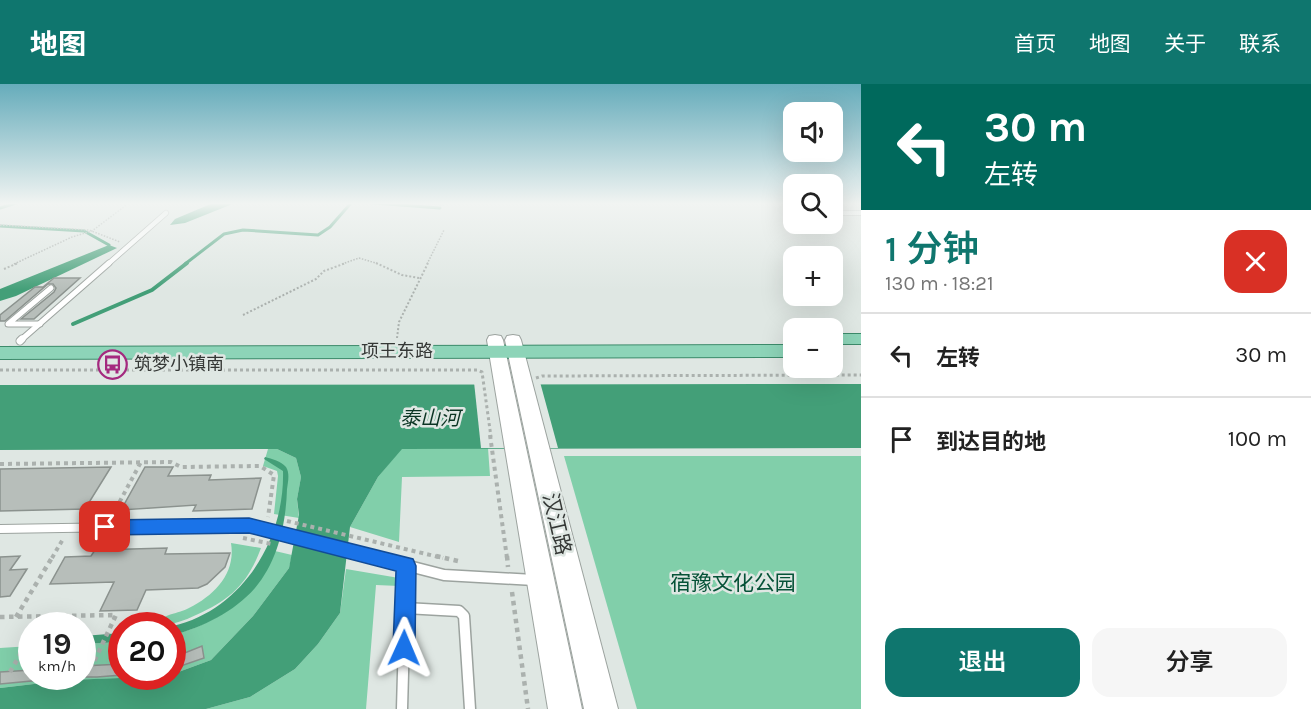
<!DOCTYPE html>
<html lang="zh">
<head>
<meta charset="utf-8">
<style>
  body { margin:0; font-family:Karla,"Noto Sans SC",sans-serif; background:#f6f6f6; color:#222; height:100vh; display:flex; flex-direction:column; font-size:22px; white-space:nowrap }
  * { box-sizing:border-box; margin:0 }
  p { font-size:20px; color:#767676 }
  .icon { flex:none; width:33px; height:33px; fill:none; stroke:currentColor; stroke-width:2; stroke-linecap:round; stroke-linejoin:round }
  .map { position:relative; flex:1; overflow:hidden }
  .panel { display:flex; flex-direction:column; background:#fff; width:450px }
  .panel>* { flex:none }
  .banner { background:#00695c; color:#fff; overflow:hidden }
  .fabs { position:absolute; left:783px; top:18px; display:grid; gap:12px }
  .fabs a { display:grid; place-items:center; width:60px; height:60px; border-radius:12px; background:#fff; box-shadow:0 6px 24px #0002; font-size:30px }
  .speed { position:absolute; left:18px; top:528px; display:flex; gap:12px; font-size:30px; font-weight:700; text-align:center }
  .speed>* { display:grid; place-content:center; width:78px; height:78px; border-radius:50%; background:#fff; box-shadow:0 6px 24px #0002; line-height:1 }
  .speed small { font-size:15px; font-weight:400 }
  .speed .limit { border:9px solid #d22; background:#fff; color:#111 }
  .pin { position:absolute; display:grid; place-items:center; width:51px; height:51px; color:#fff; margin:-26px; border-radius:12px; box-shadow:0 3px 9px #0006 }
  .me { position:absolute; width:66px; margin:-33px; rotate:1deg; stroke-linejoin:round; filter:drop-shadow(0 0 4px #0008) }
  .turn { display:flex; align-items:center; gap:21px; height:126px; padding:0 24px; font-size:27px }
  .turn .icon { width:78px; height:78px; stroke-width:2.5 }
  .turn b { display:block; font-size:42px; line-height:51px }
  .round { display:grid; place-items:center; flex:none; width:63px; height:63px; border-radius:18px; background:#f6f6f6 }
  .headline { display:flex; align-items:center; justify-content:space-between; height:102px; padding:0 24px }
  h1 { font-size:36px; font-weight:600; line-height:45px; color:#0f766e }
  .action { display:flex; gap:12px; margin-top:auto; padding:12px 24px }
  .action a { flex:1; height:69px; border-radius:18px; background:#0f766e; color:#fff; font-size:24px; font-weight:600; line-height:69px; text-align:center }
  .action a+a { background:#f6f6f6; color:#222 }
  ul { padding:0; list-style:none }
  li { display:flex; align-items:center; gap:18px; height:84px; padding:0 24px; border-top:2px solid #e0e0e0 }
  li div { flex:1 }
  li b { display:block; font-size:22px }
  li em { font-style:normal }
  header { display:flex; align-items:center; gap:36px; box-sizing:border-box; height:84px; padding:0 30px; background:#0f766e; color:#fff }
  header strong { font-size:28px }
  nav { display:flex; gap:33px; margin-inline-start:auto; font-size:21px }
  main { display:flex; flex:1; min-height:0 }
  .map>svg:first-child { display:block }
</style>
</head>
<body>
<header>
<strong>地图</strong>
<nav><a>首页</a><a>地图</a><a>关于</a><a>联系</a></nav>
</header>
<main>
<div class="map">
<svg width="861" height="625" viewBox="0 0 861 625">
  <rect width="100%" height="100%" fill="#dfe7e3"/>
  <g fill="#81cfaa">
    <polygon points="488,364 490,392 402,393 399,458 350,443 378,393 401,365"/>
    <polygon points="268,365 277,365 296,374 301,393 297,415 299,434 274,430 278,392 277,387 263,382"/>
    <polygon points="564,372 861,372 861,625 637,625"/>
    <path d="M231 459 261 464C248 499 231 516 196 531 183 537 171 542 156 541V539C169 528 175 531 189 524 215 511 236 489 231 459Z"/>
    <path d="M275 467 292 471 289 484 253 532 211 576 173 590V551C218 539 258 512 275 467Z"/>
    <polygon points="346,485 399,494 399,502 376,501 366,625 206,625 250,613 295,585 318,560 340,529"/>
    <polygon points="121,558 122,592 155,593 68,596 0,604 0,564 31,562 32,592 82,592 83,560"/>
  </g>
  <g fill="#439f78">
    <polygon points="213,119 235,119 185,139 170,141 175,135"/>
    <polygon points="109,161 117,164 16,212 0,217 0,205"/>
    <polygon points="861,300 861,364 402,365 378,393 350,443 340,529 318,560 295,585 250,613 206,625 0,625 0,604 68,596 172,592 173,590 211,576 253,532 289,484 299,431 297,415 301,393 296,374 277,365 0,366 0,301"/>
    <path d="M265 373C272 375 281 377 286 383 290 389 288 398 287 405 286 439 278 477 255 504 234 528 203 543 173 551V542C242 526 285 456 283 387L264 375Z"/>
    <polygon points="121,549 121,558 83,560 83,552"/>
  </g>
  <polygon fill="#dfe7e3" points="474,298 540,298 558,364 481,364"/>
  <g fill="none" stroke-linecap="round" stroke-linejoin="round">
    <g stroke="#439f78" stroke-width="3">
      <polyline points="374,119 440,124"/>
      <polyline points="0,124 16,119"/>
      <polyline points="0,142 84,147 109,161"/>
      <polyline points="185,180 224,150 243,146 318,151 330,143 351,119"/>
    </g>
    <polyline stroke="#439f78" stroke-width="4" points="73,240 152,206 187,179"/>
  </g>
  <g fill="#b7beba" stroke="#8b928e" stroke-width="1.5">
    <polygon points="54,194 80,194 34,235 21,235 54,208 56,204 53,200 48,200 5,237 0,237 0,231 35,203 43,203"/>
    <polygon points="111,383 85,425 0,427 0,385"/>
    <polygon points="145,383 173,383 168,392 211,391 209,396 261,394 252,425 193,427 196,421 121,426"/>
    <polygon points="167,464 165,470 230,469 225,483 207,500 198,504 146,506 137,526 100,527 114,498 50,500 65,473 91,472 95,466"/>
    <polygon points="20,472 10,486 27,485 10,512 0,513 0,473"/>
    <polygon points="202,562 204,574 172,585 172,574"/>
    <polygon points="122,580 122,591 97,593 64,593 82,592 82,582"/>
    <polygon points="32,586 32,592 51,592 52,595 0,600 0,588"/>
  </g>
  <g fill="none" stroke-linecap="round" stroke-linejoin="round">
    <defs>
      <g id="lane-far4">
        <polyline points="837,129 861,129"/>
        <polyline points="108,180 166,129"/>
      </g>
      <g id="lane-far3">
        <polyline points="40,240 8,240 51,204"/>
        <polyline points="21,256 109,179"/>
      </g>
      <polyline id="lane-far2" points="20,257 22,255"/>
      <polyline id="lane-far1" points="0,445 249,441 376,474"/>
      <g id="lane">
        <polyline points="370,472 444,491 534,496"/>
        <polyline points="405,524 459,527 464,532 470,625"/>
        <polyline points="402,625 406,482"/>
      </g>
      <g id="secondary">
        <polygon points="495,251 501,252 503,256 582,625 548,625 487,256 489,252"/>
        <polygon points="513,251 519,252 521,256 618,625 584,625 505,256 507,252"/>
      </g>
      <g id="primary">
        <rect x="832" y="250" width="29" height="10"/>
        <polygon points="794,261 794,273 0,275 0,263"/>
      </g>
    </defs>
    <use href="#lane-far4" stroke="#9ca39f" stroke-width="6"/>
    <use href="#lane-far3" stroke="#9ca39f" stroke-width="7"/>
    <use href="#lane-far2" stroke="#9ca39f" stroke-width="9"/>
    <use href="#lane-far1" stroke="#9ca39f" stroke-width="10"/>
    <use href="#lane" stroke="#9ca39f" stroke-width="13"/>
    <use href="#secondary" stroke="#9ca39f" stroke-width="2"/>
    <use href="#primary" stroke="#3d8b6b" stroke-width="2"/>
    <g stroke="#abb1ae" stroke-width="1.5" stroke-dasharray="1.5 1.5" stroke-linecap="butt">
      <polyline points="422,119 444,121"/>
      <polyline points="0,141 89,146 120,158"/>
      <polyline points="14,180 72,153 92,147 129,119"/>
      <polyline points="342,180 359,174 379,180"/>
      <polyline points="427,180 444,146"/>
    </g>
    <g stroke="#abb1ae" stroke-width="2" stroke-dasharray="2 2" stroke-linecap="butt">
      <polyline points="376,179 402,191 419,194"/>
      <polyline points="4,185 18,179"/>
      <polyline points="243,231 316,195 324,187 346,179"/>
      <polyline points="397,254 399,238 428,179"/>
    </g>
    <g stroke="#abb1ae" stroke-width="3" stroke-dasharray="3 3" stroke-linecap="butt">
      <polyline points="0,286 477,286 482,288 491,353"/>
      <polyline points="536,294 542,292 861,291"/>
    </g>
    <g stroke="#abb1ae" stroke-width="4" stroke-dasharray="4 4" stroke-linecap="butt">
      <polyline points="490,351 507,474"/>
      <polyline points="0,380 171,378 181,383 260,382 274,391 268,433"/>
      <polyline points="112,432 141,378"/>
      <polyline points="287,437 443,474"/>
      <polyline points="243,454 272,460"/>
      <polyline points="52,474 63,455"/>
    </g>
    <g stroke="#abb1ae" stroke-width="4.5" stroke-dasharray="4.5 4.5" stroke-linecap="butt">
      <polyline points="436,472 462,478"/>
      <polyline points="507,472 508,483"/>
      <polyline points="512,508 528,625"/>
      <polyline points="0,533 116,531 92,582"/>
      <polyline points="16,533 53,472"/>
      <polyline points="37,542 42,533"/>
      <polyline points="10,588 32,550"/>
    </g>
    <use href="#lane-far4" stroke="#fff" stroke-width="4.5"/>
    <use href="#lane-far3" stroke="#fff" stroke-width="5"/>
    <use href="#lane-far2" stroke="#fff" stroke-width="7"/>
    <use href="#lane-far1" stroke="#fff" stroke-width="8"/>
    <use href="#lane" stroke="#fff" stroke-width="10"/>
    <use href="#secondary" fill="#fff" fill-rule="evenodd"/>
    <use href="#primary" fill="#8dd4b8" fill-rule="evenodd"/>
  </g>
  <linearGradient id="sky" x2="0" y2="1"><stop stop-color="#66acbb"/><stop offset="0.58" stop-color="#f1f4f2"/><stop offset="1" stop-color="#f1f4f2" stop-opacity="0"/></linearGradient>
  <rect width="861" height="206" fill="url(#sky)"/>
  <polygon fill="#1a73e8" stroke="#114b97" stroke-width="1.5" points="249,434 413,475 416,482 415,564 412,572 404,575 396,572 393,564 396,487 249,449 105,451 99,449 96,443 99,438 105,436"/>
  <defs>
    <symbol id="bus-ring" viewBox="-11 -11 22 22"><circle r="9.5" fill="#dfe7e3" stroke="#a42a7f" stroke-width="1.5"/><path d="M-5-6H5V4H4V6H2V4H-2V6H-4V4H-5ZM-3.5-4V0h7V-4ZM-3.5 1.2v1.5H-2V1.2ZM2 1.2v1.5H3.5V1.2Z" fill="#a42a7f"/></symbol>
  </defs>
  <g fill-rule="evenodd">
    <use href="#bus-ring" x="96" y="264" width="33" height="33"/>
  </g>
  <g text-anchor="middle" stroke-width="5" stroke-linejoin="round" paint-order="stroke">
    <g font-size="18" fill="#353836" stroke="#dfe7e3">
      <text x="397" y="273">项王东路</text>
    </g>
    <g font-size="18" fill="#353836" stroke="#dfe7e3" text-anchor="start">
      <text x="134" y="286">筑梦小镇南</text>
    </g>
    <g font-size="20" font-style="italic" fill="#0c3524" stroke="#dfe7e3">
      <text x="430" y="341">泰山河</text>
    </g>
    <g font-size="21" fill="#353836" stroke="#dfe7e3">
      <text transform="translate(557 440) rotate(77)" y="7">汉江路</text>
    </g>
    <g font-size="21" fill="#055237" stroke="#dfe7e3">
      <text x="733" y="506">宿豫文化公园</text>
    </g>
  </g>
</svg>
<div class="fabs">
<a><svg class="icon" aria-label="sound" viewBox="0 0 24 24"><path d="M4 9h4l5-4v14l-5-4H4zM17 9q2 3 0 6"/></svg></a>
<a><svg class="icon" aria-label="search" viewBox="0 0 24 24"><circle cx="10" cy="10" r="6"/><path d="M15 15l6 6"/></svg></a>
<a>+</a>
<a>−</a>
</div>
<div class="speed"><div>19<small>km/h</small></div><div class="limit">20</div></div>
<div class="pin" style="left:105px;top:443px;background:#d93025"><svg class="icon" aria-label="arrive" viewBox="0 0 24 24"><path d="M6 21V4h12l-3 4 3 4H6"/></svg></div>
<svg class="me" style="left:404px;top:564px" viewBox="-20 -20 40 40"><path d="M0-17L14 15 0 8-14 15z" fill="#1a73e8" stroke="#fff" stroke-width="4"/></svg>
</div>
<section class="panel">
<div class="banner">
<div class="turn"><svg class="icon" aria-label="left" viewBox="0 0 24 24"><path d="M17 20v-9H6M10 6l-5 5 5 5"/></svg><div><b>30 m</b>左转</div></div>
</div>
<div class="headline"><div><h1>1 分钟</h1><p>130 m · 18:21</p></div><a class="round" style="background:#d93025;color:#fff"><svg class="icon" aria-label="close" viewBox="0 0 24 24"><path d="M6 6l12 12M18 6L6 18"/></svg></a></div>
<ul>
<li><svg class="icon" aria-label="left" viewBox="0 0 24 24"><path d="M17 20v-9H6M10 6l-5 5 5 5"/></svg><div><b>左转</b></div><em>30 m</em></li>
<li><svg class="icon" aria-label="arrive" viewBox="0 0 24 24"><path d="M6 21V4h12l-3 4 3 4H6"/></svg><div><b>到达目的地</b></div><em>100 m</em></li>
</ul>
<div class="action"><a>退出</a><a>分享</a></div>
</section>
</main>
</body>
</html>
